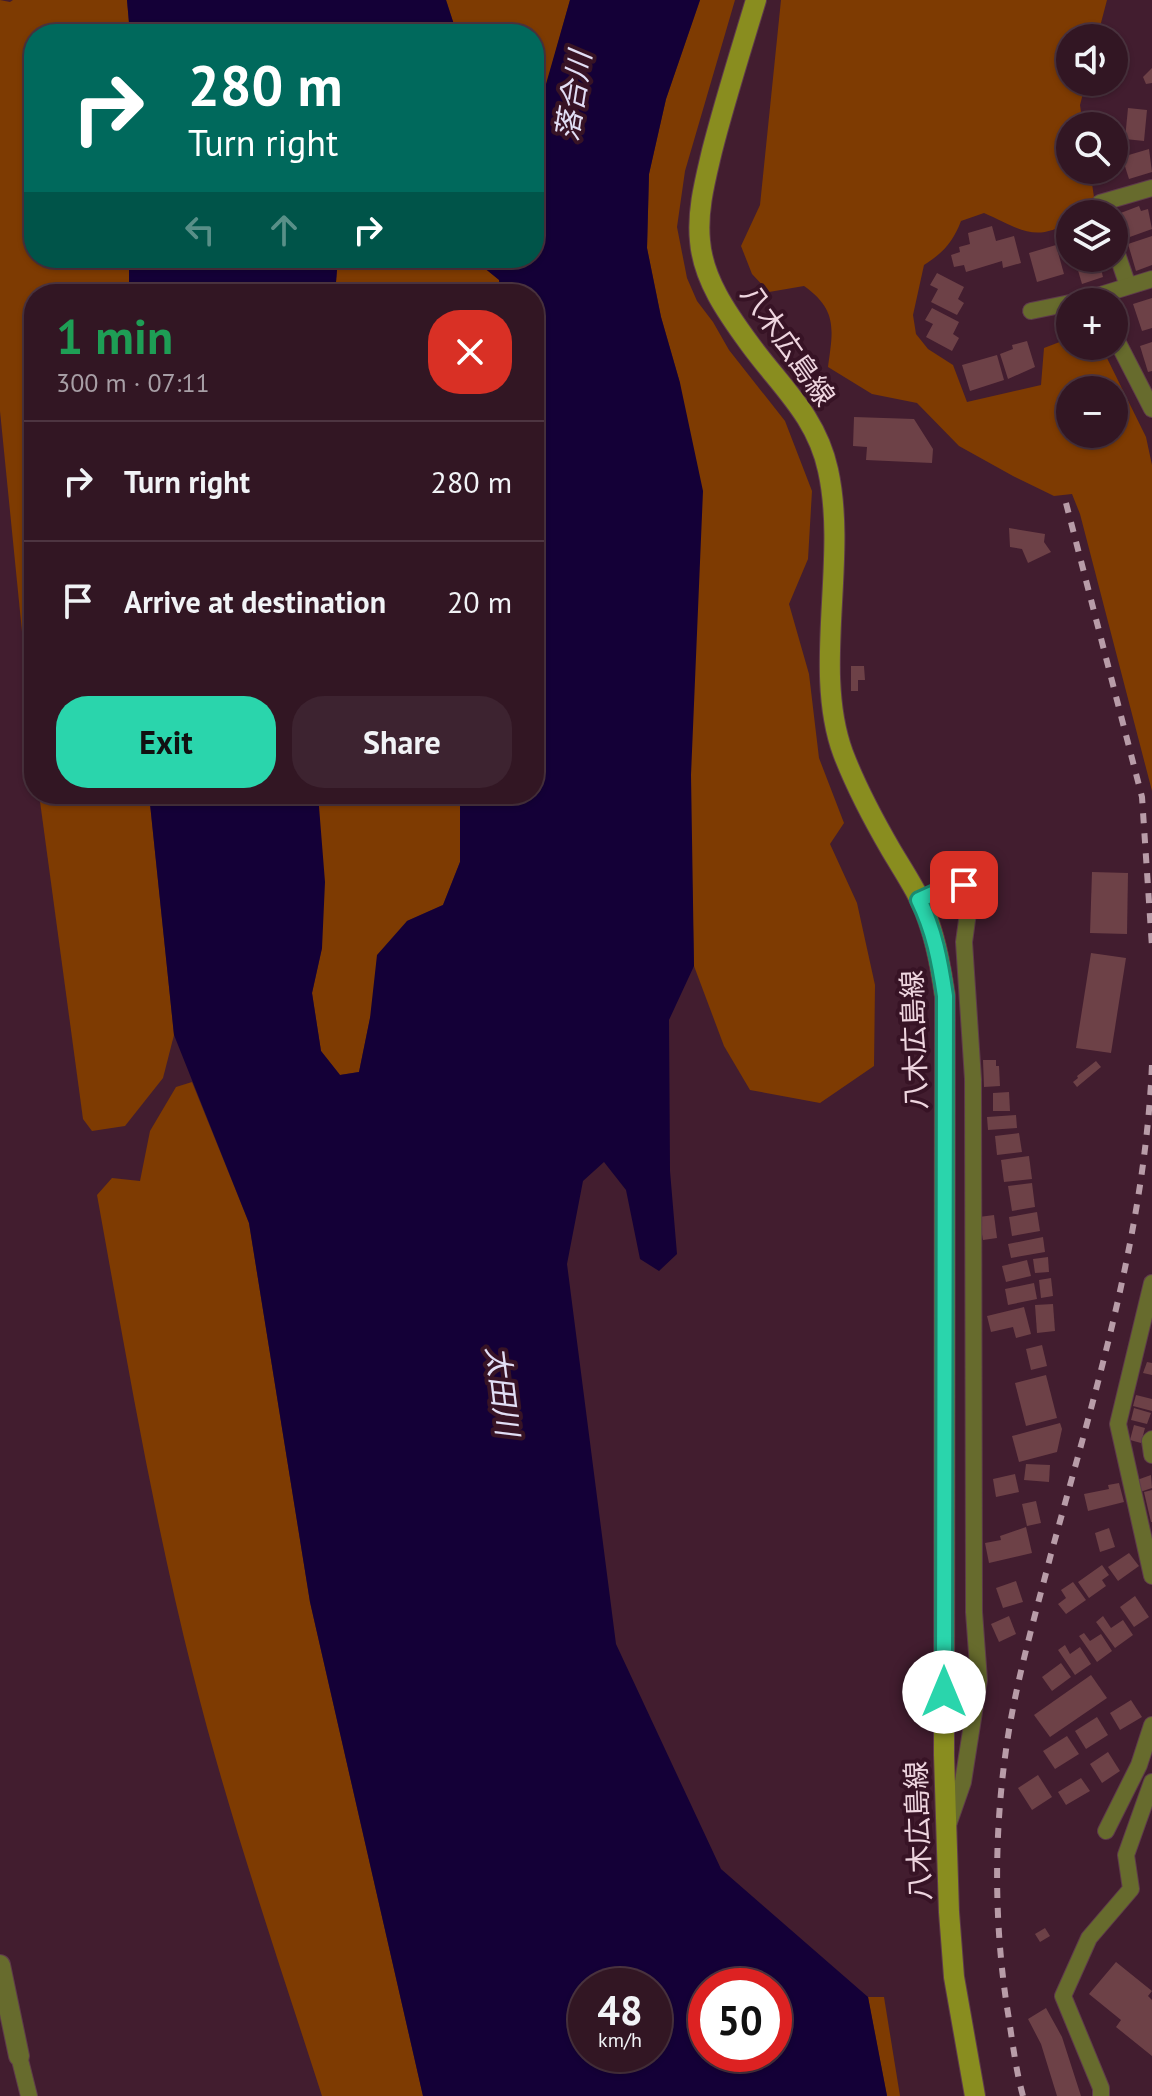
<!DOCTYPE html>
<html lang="en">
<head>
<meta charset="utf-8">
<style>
  body { margin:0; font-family:"PT Sans","Noto Sans JP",sans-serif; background:#3d2330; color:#f1f3f6; height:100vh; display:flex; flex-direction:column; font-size:30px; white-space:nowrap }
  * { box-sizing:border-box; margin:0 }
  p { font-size:26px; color:#a89fa6 }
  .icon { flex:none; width:44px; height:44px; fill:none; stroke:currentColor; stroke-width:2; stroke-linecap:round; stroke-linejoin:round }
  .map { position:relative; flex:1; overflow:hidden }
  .side { position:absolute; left:24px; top:284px; width:520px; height:520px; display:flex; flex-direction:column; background:#321623; border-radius:32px; box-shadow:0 2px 6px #0004,0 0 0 2px #4d3541 }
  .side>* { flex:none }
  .guide { position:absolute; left:24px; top:24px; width:520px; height:244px; border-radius:32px; box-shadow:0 2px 6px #0004,0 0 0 2px #4d3541; background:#00695c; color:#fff; overflow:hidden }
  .controls { position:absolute; left:1056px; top:24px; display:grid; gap:16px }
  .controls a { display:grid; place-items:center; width:72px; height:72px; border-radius:50%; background:#321623; box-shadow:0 2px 6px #0004,0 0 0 2px #4d3541; font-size:40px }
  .speed { position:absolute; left:568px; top:1968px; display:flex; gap:16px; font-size:40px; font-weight:700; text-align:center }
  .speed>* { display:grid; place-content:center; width:104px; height:104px; border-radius:50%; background:#321623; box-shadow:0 2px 6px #0004,0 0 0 2px #4d3541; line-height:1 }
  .speed small { font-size:20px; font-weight:400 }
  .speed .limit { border:12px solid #d22; background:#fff; color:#111 }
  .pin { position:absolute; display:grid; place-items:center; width:68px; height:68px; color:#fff; margin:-34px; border-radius:16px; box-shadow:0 4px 12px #0006 }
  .me { position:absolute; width:88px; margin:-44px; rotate:0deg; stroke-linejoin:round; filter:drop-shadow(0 0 6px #0008) }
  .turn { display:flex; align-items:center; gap:28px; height:168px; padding:0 32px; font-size:36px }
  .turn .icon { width:104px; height:104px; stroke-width:2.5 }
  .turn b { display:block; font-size:56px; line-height:68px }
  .lanes { display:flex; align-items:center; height:76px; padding:0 32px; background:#0003; justify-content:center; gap:40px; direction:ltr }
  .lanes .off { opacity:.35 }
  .round { display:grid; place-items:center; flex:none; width:84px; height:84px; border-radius:32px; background:#3d2330 }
  .headline { display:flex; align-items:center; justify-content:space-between; height:136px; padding:0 32px }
  h1 { font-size:48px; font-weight:700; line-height:60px; color:#1e9e55 }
  .action { display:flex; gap:16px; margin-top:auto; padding:16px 32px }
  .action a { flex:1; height:92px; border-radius:32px; background:#2ad5ac; color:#111; font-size:32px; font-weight:700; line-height:92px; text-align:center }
  .action a+a { background:#3d2330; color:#f1f3f6 }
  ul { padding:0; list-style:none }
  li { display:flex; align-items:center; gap:24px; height:120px; padding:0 32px; border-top:2px solid #4d3541 }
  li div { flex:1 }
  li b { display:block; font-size:30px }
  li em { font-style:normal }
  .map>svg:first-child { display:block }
</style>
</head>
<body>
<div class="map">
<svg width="1152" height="2096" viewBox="0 0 1152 2096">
  <rect width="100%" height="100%" fill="#421d2f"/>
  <g fill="#7e3b02" fill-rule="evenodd">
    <polygon points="0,0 10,2 13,0 127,0 130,34 34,34 34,258 129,258 129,294 34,294 34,752 0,411"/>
    <polygon points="446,0 570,0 535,126 534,34 457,34"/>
    <polygon points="700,0 735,0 685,171 677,227 687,278 697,301 713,322 729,350 785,421 812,491 808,559 789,604 809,674 819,758 844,823 830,844 857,903 875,985 874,1066 820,1103 750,1090 724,1046 694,966 680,383 661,317 647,248 649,174 666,99"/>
    <path d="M781 0H1107L1097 38H1070V82H1086L1080 105 1083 126H1070V170H1090L1095 204 1081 214H1070V221C1035 244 1019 228 984 213L961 221C953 242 943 253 924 265L913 315 916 334 928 349 953 365 967 402 1041 385 1044 348 1070 338V346H1097L1103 350 1146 437 1152 465V791L1080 514 1072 494 1054 496 1013 476 959 446 917 403 872 394 828 367C833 330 838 310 804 286L769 292 752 274 741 246 760 205ZM1070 390H1114V434H1070Z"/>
    <polygon points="338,258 472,258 500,280 500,294 335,294"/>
    <polygon points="39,794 149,794 174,1035 163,1078 125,1126 92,1131 83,1119"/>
    <polygon points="318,794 460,794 460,862 443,905 407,921 370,1018 359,1072 340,1075 321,1051 312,993 322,948"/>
    <path d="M192 1082 249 1223 310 1602 423 2096H322C277 1956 229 1817 193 1674 153 1516 126 1355 97 1195L112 1178 140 1181 150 1131 176 1087Z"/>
    <polygon points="868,1997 884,1997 900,2096 887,2096"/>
  </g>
  <g fill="#140037" fill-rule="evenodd">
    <polygon points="127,0 446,0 457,34 130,34"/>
    <path d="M570 0H700L666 99 649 174 647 248 661 317 680 383 703 491 691 775 694 966 669 1020 670 1171 677 1254 659 1271 640 1259 626 1190 604 1162 583 1181 567 1264 616 1644 721 1869 868 1997 887 2096H423L310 1602 249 1223 174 1035 149 794H318L325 882 322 948 312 993 321 1051 340 1075 359 1072 370 1018 377 955 407 921 443 905 460 862V794H534V294H500L499 280 472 258H534V126ZM586 1986H654V2054H586ZM706 1986H774V2054H706Z"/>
    <polygon points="129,258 338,258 335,294 129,294"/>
  </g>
  <g fill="#6d4147">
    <polygon points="1152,68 1152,83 1146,84 1143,77"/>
    <polygon points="1128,108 1147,110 1144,141 1125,139"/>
    <polygon points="1149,149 1152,172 1129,179 1122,157"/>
    <polygon points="1139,206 1141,211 1148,209 1152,229 1127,238 1118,214"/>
    <polygon points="992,226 996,241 1014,236 1021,263 1003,268 1002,261 966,272 964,265 954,267 951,255 960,252 959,247 970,244 968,233"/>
    <polygon points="1152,236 1152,265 1136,271 1128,244"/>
    <polygon points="1056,245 1064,274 1037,282 1029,253"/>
    <polygon points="1099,261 1103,277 1082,284 1077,267"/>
    <polygon points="937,273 964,287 958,299 964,303 957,315 931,302 938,289 930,285"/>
    <polygon points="1152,298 1152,328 1142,331 1133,304"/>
    <polygon points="932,308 959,322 953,334 959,338 952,351 926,337 933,324 925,320"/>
    <polygon points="1027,341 1035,367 1008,379 1000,354 1013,349 1012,345"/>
    <polygon points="1152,342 1152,371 1148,372 1140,346"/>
    <polygon points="997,355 1004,380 970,391 962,365"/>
    <polygon points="854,417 914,419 933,449 932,463 866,460 867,447 853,446"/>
    <polygon points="1009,528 1045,534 1044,542 1051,552 1028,563 1022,549 1010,547"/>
    <polygon points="851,666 864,666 865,680 858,680 858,691 851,691"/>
    <polygon points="1092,872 1128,873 1127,934 1090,933"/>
    <polygon points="1091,953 1126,958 1111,1053 1076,1048"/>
    <polygon points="983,1060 996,1060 996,1066 999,1066 1000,1086 984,1087"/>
    <polygon points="1096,1061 1101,1067 1077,1087 1073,1082 1078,1078 1077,1076"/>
    <polygon points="1009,1092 1010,1111 993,1111 993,1093"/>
    <polygon points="1016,1115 1017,1128 988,1130 987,1117"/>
    <polygon points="1019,1133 1022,1152 997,1155 995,1136"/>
    <polygon points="1029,1156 1032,1179 1004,1182 1001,1160"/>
    <polygon points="1032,1183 1035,1207 1012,1211 1008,1186"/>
    <polygon points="1037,1212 1040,1231 1012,1236 1009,1217"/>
    <polygon points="994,1215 997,1238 983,1240 979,1217"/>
    <polygon points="1043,1237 1045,1252 1011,1258 1008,1244"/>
    <polygon points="1048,1257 1049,1272 1035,1273 1033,1259"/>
    <polygon points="1027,1260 1031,1276 1006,1282 1002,1266"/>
    <polygon points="1051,1278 1053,1296 1041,1298 1039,1280"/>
    <polygon points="1034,1283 1037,1299 1008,1305 1005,1289"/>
    <polygon points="1053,1304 1055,1331 1037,1333 1035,1305"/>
    <polygon points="1024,1307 1031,1334 1016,1338 1013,1327 991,1332 987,1316"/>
    <polygon points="1042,1345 1047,1366 1031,1370 1026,1349"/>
    <polygon points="1147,1362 1152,1363 1152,1375 1143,1373"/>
    <polygon points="1046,1375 1057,1418 1026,1426 1015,1383"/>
    <polygon points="1136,1395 1152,1399 1152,1411 1133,1406"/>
    <polygon points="1134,1408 1151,1413 1147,1424 1131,1420"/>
    <polygon points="1060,1423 1062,1429 1057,1452 1019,1462 1012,1436"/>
    <polygon points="1134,1425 1145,1428 1141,1443 1130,1440"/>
    <polygon points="1026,1464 1050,1465 1049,1482 1024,1480"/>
    <polygon points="1015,1474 1019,1492 996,1497 993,1479"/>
    <polygon points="1151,1475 1152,1488 1140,1492 1137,1480"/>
    <polygon points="1119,1483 1124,1502 1088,1511 1084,1494 1109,1489 1108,1485"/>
    <polygon points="1152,1490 1152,1522 1151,1522 1144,1492"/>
    <polygon points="1036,1501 1041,1523 1027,1526 1022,1504"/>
    <polygon points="1026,1527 1032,1553 989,1563 985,1543 1001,1540 1000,1536"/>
    <polygon points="1109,1528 1115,1547 1100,1552 1095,1533"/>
    <polygon points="1129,1553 1139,1566 1118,1581 1108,1567"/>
    <polygon points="1102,1565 1109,1575 1102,1580 1106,1586 1089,1598 1078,1582"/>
    <polygon points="1016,1581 1023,1602 1003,1608 996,1588"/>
    <polygon points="1073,1582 1086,1600 1066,1614 1058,1604 1066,1598 1061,1590"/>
    <polygon points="1135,1596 1149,1617 1134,1627 1120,1607"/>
    <polygon points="1009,1616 1016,1634 999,1642 991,1624"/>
    <polygon points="1103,1616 1111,1628 1123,1620 1133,1635 1115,1648 1096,1622"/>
    <polygon points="1084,1633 1090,1641 1101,1634 1112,1651 1097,1662 1079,1636"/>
    <polygon points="1065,1645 1070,1654 1080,1647 1091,1664 1075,1675 1058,1650"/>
    <polygon points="1061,1663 1071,1677 1052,1691 1042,1677"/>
    <polygon points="1091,1675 1107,1698 1050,1737 1034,1715"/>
    <polygon points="1131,1700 1142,1717 1120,1730 1110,1713"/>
    <polygon points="1097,1717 1108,1735 1086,1749 1075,1731"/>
    <polygon points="1067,1736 1079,1754 1055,1769 1043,1751"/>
    <polygon points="1108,1752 1120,1771 1102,1783 1090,1764"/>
    <polygon points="1038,1775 1052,1797 1032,1810 1018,1788"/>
    <polygon points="1081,1778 1090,1791 1066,1805 1058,1792"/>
    <polygon points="1045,1928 1050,1936 1040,1942 1035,1934"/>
    <polygon points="1116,1962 1152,1991 1148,1996 1152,2000 1152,2056 1116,2027 1121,2020 1089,1994"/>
    <polygon points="1046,2008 1062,2037 1081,2096 1057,2096 1041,2044 1028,2019"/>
  </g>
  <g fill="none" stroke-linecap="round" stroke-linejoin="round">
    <defs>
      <g id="minor">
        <polyline points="1104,214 1100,203 1152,188"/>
        <polyline points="1114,245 1128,286"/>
        <polyline points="1096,302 1094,297 1152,279"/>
        <polyline points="1031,311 1070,303"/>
        <polyline points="1114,335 1152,409"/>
        <polyline points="919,900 952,885 964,885 971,891 964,942 973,1079 974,1612 979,1680 963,1782 949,1822"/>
        <polyline points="1152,1283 1118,1424 1152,1576"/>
        <polyline points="1152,1439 1150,1441 1152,1455"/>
        <polyline points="1106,1831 1139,1765 1152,1725"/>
        <polyline points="19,2056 29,2096"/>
        <polyline points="1101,2096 1101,2088 1063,1996 1089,1938 1131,1889 1126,1855 1152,1782"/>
      </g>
      <polyline id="tertiary" points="0,1965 19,2056"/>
      <path id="secondary" d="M756 0C741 50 725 100 712 151 705 181 697 210 700 241 703 279 727 313 749 343 780 386 816 415 828 470 848 560 812 669 843 753 856 787 873 819 891 850 904 872 920 895 928 920 937 945 941 970 945 996L944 1755 949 1912 954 1977 975 2096"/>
    </defs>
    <use href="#minor" stroke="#5e3a4b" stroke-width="18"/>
    <use href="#tertiary" stroke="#5e3a4b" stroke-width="22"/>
    <use href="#secondary" stroke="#5e3a4b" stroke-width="22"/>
    <use href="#minor" stroke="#676b2d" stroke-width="16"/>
    <use href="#tertiary" stroke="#676b2d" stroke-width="20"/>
    <use href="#secondary" stroke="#898d1f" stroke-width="20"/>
    <g stroke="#b89ca8" stroke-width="6" stroke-dasharray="10 10" stroke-linecap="butt">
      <polyline points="1066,503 1142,797 1152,947"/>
      <path d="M1023 2096C1015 2067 1012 2037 1007 2007 993 1915 994 1822 1009 1730 1019 1671 1036 1612 1051 1554 1095 1393 1145 1232 1152 1064"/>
    </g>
  </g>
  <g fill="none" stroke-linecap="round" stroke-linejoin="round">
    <defs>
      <path id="route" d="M944 1692 945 996C940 962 934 930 919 900L952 885H964"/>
    </defs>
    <use href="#route" stroke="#1b8a70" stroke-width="20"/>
    <use href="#route" stroke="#2ad5ac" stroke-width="14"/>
  </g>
  <g text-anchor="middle" stroke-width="8" stroke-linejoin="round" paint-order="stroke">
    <g font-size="28" fill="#eed5df" stroke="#371325">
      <text transform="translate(788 345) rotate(55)" y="10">八木広島線</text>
      <text transform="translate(914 1040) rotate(-92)" y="10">八木広島線</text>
      <text transform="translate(918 1831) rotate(-92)" y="10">八木広島線</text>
    </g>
    <g font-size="30" font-style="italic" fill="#e1def5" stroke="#371325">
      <text transform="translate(574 96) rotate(-81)" y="10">落合川</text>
      <text transform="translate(502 1391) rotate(83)" y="10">太田川</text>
    </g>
  </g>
</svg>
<div class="controls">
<a><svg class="icon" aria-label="sound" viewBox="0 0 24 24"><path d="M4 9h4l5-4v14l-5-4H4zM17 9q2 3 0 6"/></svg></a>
<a><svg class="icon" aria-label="search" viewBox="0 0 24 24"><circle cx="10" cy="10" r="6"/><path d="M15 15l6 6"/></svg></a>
<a><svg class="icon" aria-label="layers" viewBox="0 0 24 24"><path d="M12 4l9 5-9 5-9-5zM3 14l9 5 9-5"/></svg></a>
<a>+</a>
<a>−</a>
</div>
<div class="speed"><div>48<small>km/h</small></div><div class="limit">50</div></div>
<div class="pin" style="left:964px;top:885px;background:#d93025"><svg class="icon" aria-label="arrive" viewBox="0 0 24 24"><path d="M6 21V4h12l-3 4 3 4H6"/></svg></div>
<svg class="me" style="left:944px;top:1692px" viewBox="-20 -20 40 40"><circle r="19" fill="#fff"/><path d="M0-13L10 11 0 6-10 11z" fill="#2ad5ac"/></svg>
<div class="guide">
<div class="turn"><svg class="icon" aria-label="right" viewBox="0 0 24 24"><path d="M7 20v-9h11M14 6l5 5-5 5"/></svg><div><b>280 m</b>Turn right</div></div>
<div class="lanes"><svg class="icon off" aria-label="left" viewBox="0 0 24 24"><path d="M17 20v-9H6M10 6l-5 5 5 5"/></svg><svg class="icon off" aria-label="ahead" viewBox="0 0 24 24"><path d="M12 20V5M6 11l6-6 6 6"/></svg><svg class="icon" aria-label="right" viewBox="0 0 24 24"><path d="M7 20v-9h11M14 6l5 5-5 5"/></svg></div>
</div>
<section class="side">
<div class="headline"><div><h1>1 min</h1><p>300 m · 07:11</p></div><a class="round" style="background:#d93025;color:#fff"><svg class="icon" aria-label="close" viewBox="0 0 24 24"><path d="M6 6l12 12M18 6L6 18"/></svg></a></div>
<ul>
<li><svg class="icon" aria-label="right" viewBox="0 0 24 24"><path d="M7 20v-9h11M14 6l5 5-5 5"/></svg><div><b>Turn right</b></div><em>280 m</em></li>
<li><svg class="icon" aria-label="arrive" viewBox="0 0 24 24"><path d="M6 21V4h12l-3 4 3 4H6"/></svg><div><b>Arrive at destination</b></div><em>20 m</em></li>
</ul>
<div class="action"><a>Exit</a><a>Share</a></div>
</section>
</div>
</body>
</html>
